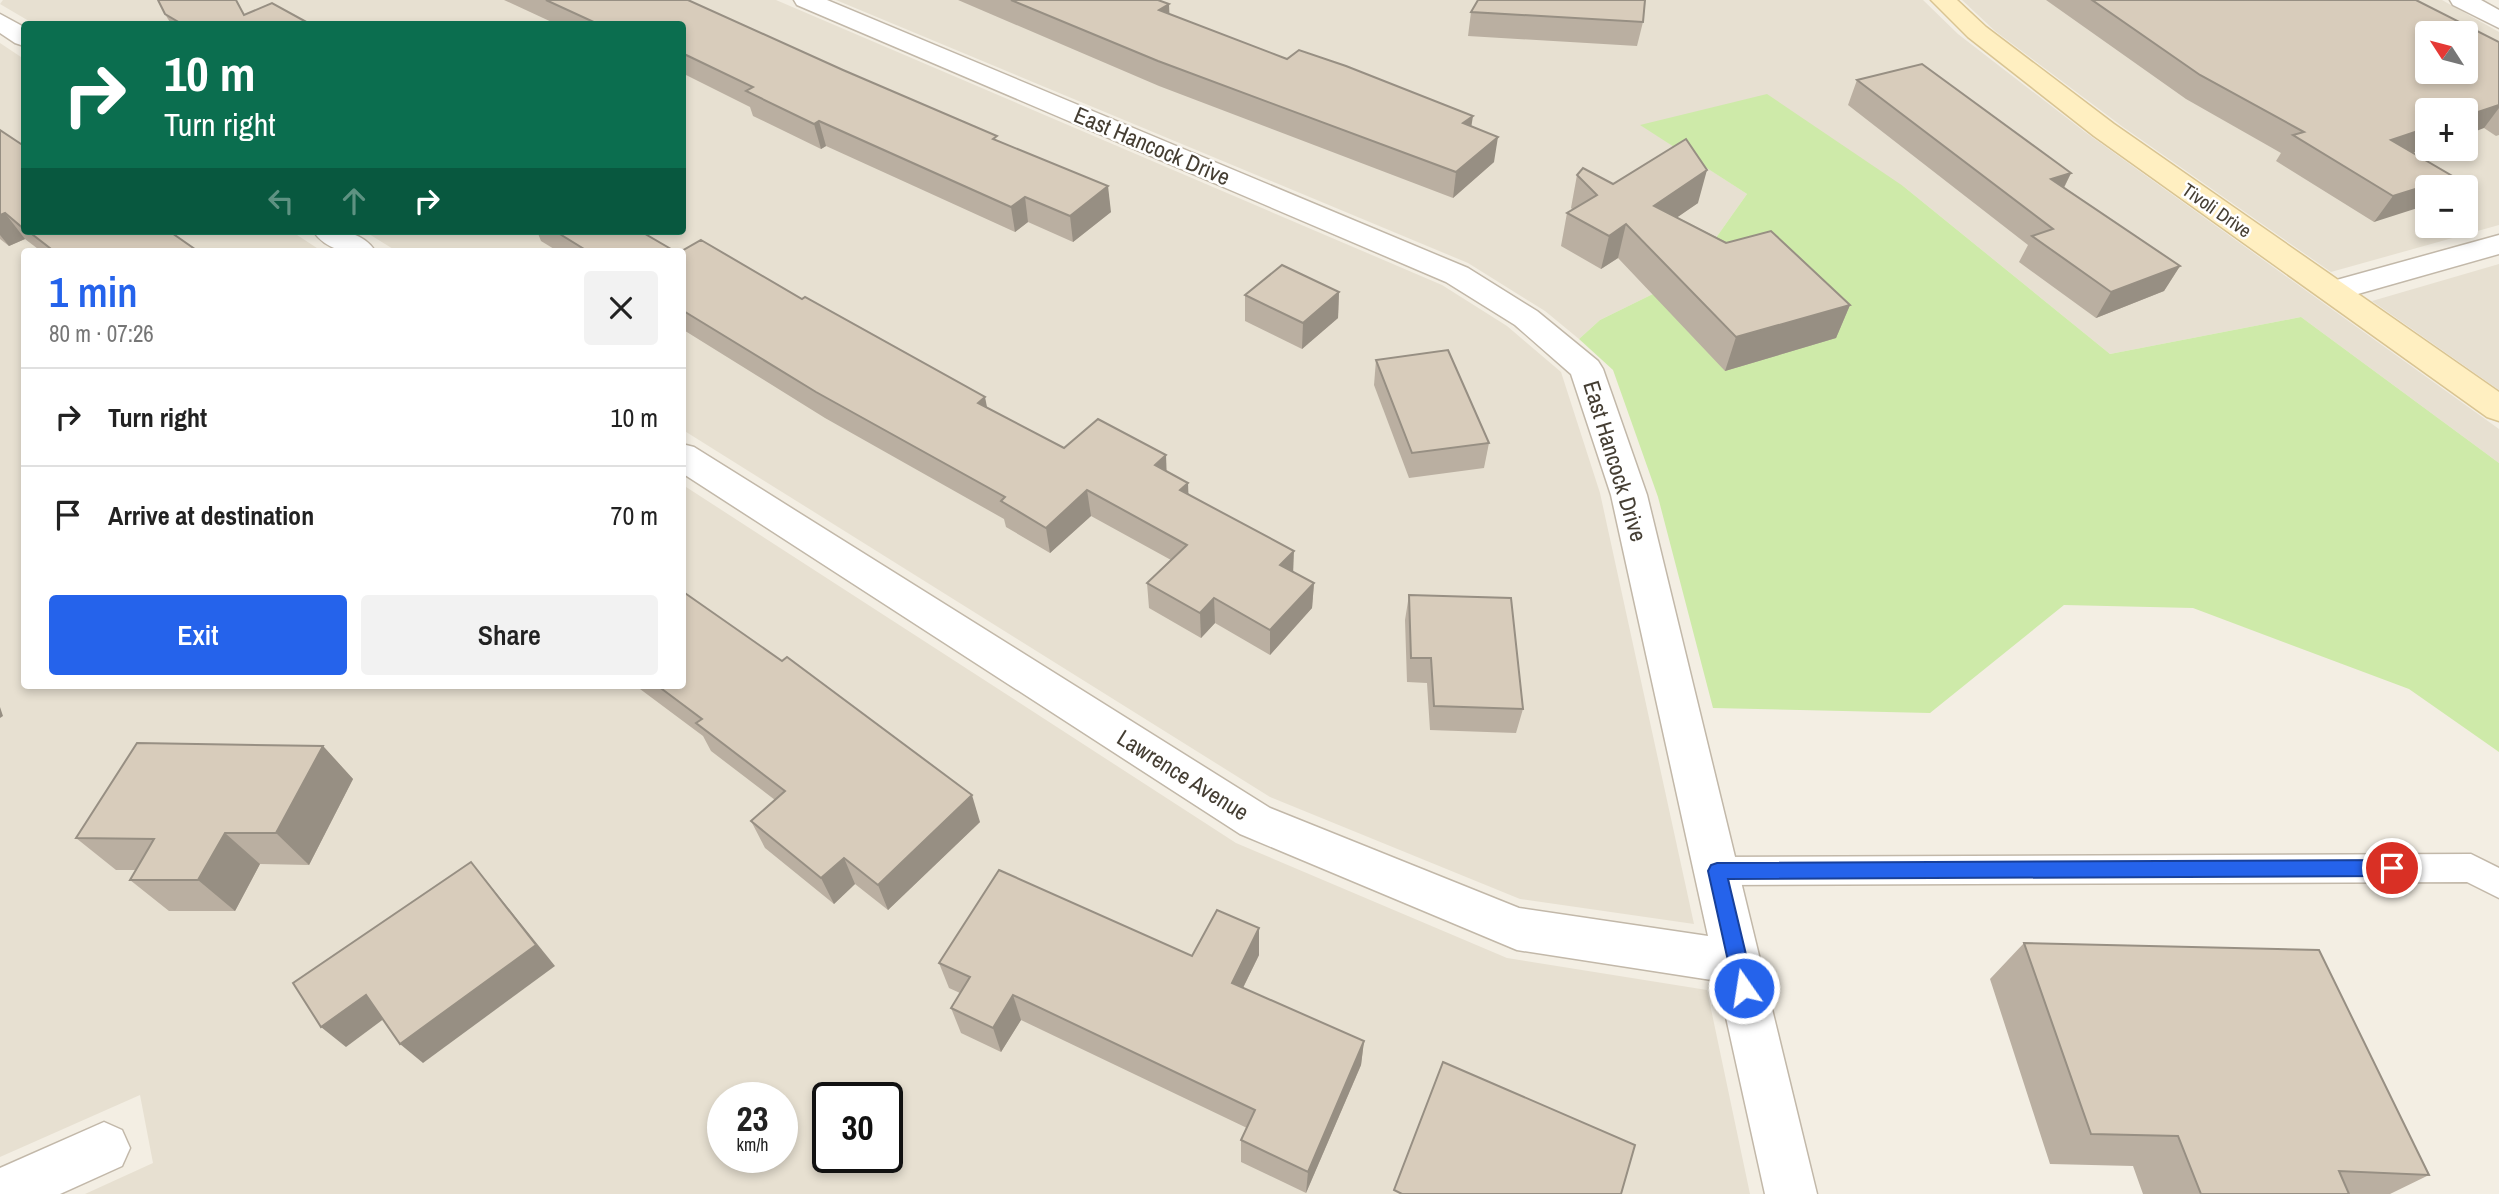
<!DOCTYPE html>
<html lang="en">
<head>
<meta charset="utf-8">
<style>
  body { margin:0; font-family:"Archivo Narrow",sans-serif; background:#f2f2f2; color:#222; height:100vh; display:flex; flex-direction:column; font-size:26px; white-space:nowrap }
  * { box-sizing:border-box; margin:0 }
  p { font-size:23px; color:#767676 }
  .icon { flex:none; width:38px; height:38px; fill:none; stroke:currentColor; stroke-width:2; stroke-linecap:round; stroke-linejoin:round }
  .map { position:relative; flex:1; overflow:hidden }
  .sheet { position:absolute; left:21px; top:248px; width:665px; height:441px; display:flex; flex-direction:column; background:#fff; border-radius:7px; box-shadow:0 4px 10px #0003 }
  .sheet>* { flex:none }
  .banner { position:absolute; left:21px; top:21px; width:665px; height:214px; border-radius:7px; box-shadow:0 4px 10px #0003; background:#0b6e4f; color:#fff; overflow:hidden }
  .needle { width:46px; rotate:306deg }
  .fabs { position:absolute; left:2415px; top:21px; display:grid; gap:14px }
  .fabs a { display:grid; place-items:center; width:63px; height:63px; border-radius:7px; background:#fff; box-shadow:0 4px 10px #0003; font-size:35px }
  .speed { position:absolute; left:707px; top:1082px; display:flex; gap:14px; font-size:35px; font-weight:700; text-align:center }
  .speed>* { display:grid; place-content:center; width:91px; height:91px; border-radius:50%; background:#fff; box-shadow:0 4px 10px #0003; line-height:1 }
  .speed small { font-size:18px; font-weight:400 }
  .speed .limit { border:4px solid #111; border-radius:10px; background:#fff; color:#111 }
  .pin { position:absolute; display:grid; place-items:center; width:60px; height:60px; color:#fff; margin:-30px; border:4px solid #fff; border-radius:50%; box-shadow:0 2px 7px #0007 }
  .me { position:absolute; width:77px; margin:-38px; rotate:347deg; stroke-linejoin:round; filter:drop-shadow(0 0 5px #0008) }
  .turn { display:flex; align-items:center; gap:24px; height:147px; padding:0 28px; font-size:32px }
  .turn .icon { width:91px; height:91px; stroke-width:2.5 }
  .turn b { display:block; font-size:49px; line-height:60px }
  .lanes { display:flex; align-items:center; height:66px; padding:0 28px; background:#0003; justify-content:center; gap:35px; direction:ltr }
  .lanes .off { opacity:.35 }
  .round { display:grid; place-items:center; flex:none; width:74px; height:74px; border-radius:7px; background:#f2f2f2 }
  .headline { display:flex; align-items:center; justify-content:space-between; height:119px; padding:0 28px }
  h1 { font-size:42px; font-weight:600; line-height:52px; color:#2563eb }
  .cta { display:flex; gap:14px; margin-top:auto; padding:14px 28px }
  .cta a { flex:1; height:80px; border-radius:7px; background:#2563eb; color:#fff; font-size:28px; font-weight:600; line-height:80px; text-align:center }
  .cta a+a { background:#f2f2f2; color:#222 }
  ul { padding:0; list-style:none }
  li { display:flex; align-items:center; gap:21px; height:98px; padding:0 28px; border-top:2px solid #e0e0e0 }
  li div { flex:1 }
  li b { display:block; font-size:26px }
  li em { font-style:normal }
  .map>svg:first-child { display:block }
</style>
</head>
<body>
<div class="map">
<svg width="2499" height="1194" viewBox="0 0 2499 1194">
  <rect width="100%" height="100%" fill="#f3eee3"/>
  <g fill="#e7e0d1" fill-rule="evenodd">
    <polygon points="3,0 776,0 1442,285 1507,326 1561,372 1600,493 1694,924 1520,899 1270,797 683,430 682,252 398,252 364,231 682,231 682,24 34,24 0,4"/>
    <polygon points="836,0 1923,0 1958,34 2085,132 2499,429 2499,463 2301,317 2110,354 1903,186 1641,125 1747,194 1713,242 1659,291 1600,320 1579,339 1545,311 1468,263"/>
    <path d="M1962 0H2442L2499 32V225L2331 272 2123 127 1995 31ZM2427 33H2466V72H2427ZM2427 110H2466V149H2427ZM2427 187H2466V226H2427Z"/>
    <path d="M0 43 24 59V231H291L323 252H24V686H682L683 485 1236 843 1507 958 1707 990 1750 1194H85L153 1163 140 1095 0 1157ZM723 1097H782V1157H723ZM828 1097H887V1157H828Z"/>
    <polygon points="2499,264 2499,390 2372,301"/>
  </g>
  <polygon fill="#ceeaa9" points="1767,94 1903,186 2110,354 2301,317 2499,463 2499,752 2409,689 2193,608 2064,605 1930,713 1713,708 1658,497 1613,370 1579,339 1600,320 1659,291 1713,242 1747,194 1640,125"/>
  <g fill="none" stroke-linecap="round" stroke-linejoin="round">
    <defs>
      <polygon id="lane" points="2471,854 2499,868 2499,898 2467,882 1717,885 1706,881 1702,871 1706,861 1717,857"/>
      <g id="street">
        <polygon points="794,0 827,0 1468,268 1537,311 1598,361 1603,369 1647,495 1817,1194 1765,1194 1718,981 1517,950 1240,834 682,473 682,444 694,447 1270,808 1519,908 1708,936 1611,495 1571,374 1515,325 1446,282 797,5"/>
        <polygon points="2450,0 2481,0 2499,10 2499,28 2453,5"/>
        <polygon points="0,14 24,27 24,46 15,43 0,33"/>
        <path d="M313 231C337 231 361 229 376 252 352 252 329 254 313 231Z"/>
        <polygon points="2499,235 2499,254 2333,301 2322,298 2317,291 2322,284"/>
        <polygon points="104,1122 122,1130 130,1148 122,1166 60,1194 0,1194 0,1168"/>
      </g>
      <polygon id="secondary" points="1931,0 1957,0 1986,27 2114,124 2499,392 2499,421 2487,417 2094,136 1968,37"/>
    </defs>
    <use href="#lane" stroke="#c2b8a9" stroke-width="3"/>
    <use href="#street" stroke="#c2b8a9" stroke-width="3"/>
    <use href="#secondary" stroke="#d9c492" stroke-width="3"/>
    <use href="#lane" fill="#fff" fill-rule="evenodd"/>
    <use href="#street" fill="#fff" fill-rule="evenodd"/>
    <use href="#secondary" fill="#ffefc1" fill-rule="evenodd"/>
  </g>
  <g fill="#baafa1">
    <polygon points="504,0 688,0 998,141 1111,212 1073,242 1028,222 1015,232 826,146 821,149 753,116 750,107 682,73 682,24 556,24"/>
    <polygon points="958,0 1158,0 1169,4 1169,14 1287,59 1471,126 1494,162 1453,198 1159,86"/>
    <polygon points="2046,0 2416,0 2499,42 2499,135 2496,136 2484,128 2427,110 2427,148 2412,153 2454,177 2374,222 2276,161 2281,153 2186,99"/>
    <polygon points="1471,12 1643,22 1637,46 1468,36"/>
    <polygon points="165,14 244,14 310,24 171,24"/>
    <polygon points="1857,80 2071,173 2064,188 2180,266 2164,291 2096,318 2019,262 2028,245 1848,105"/>
    <polygon points="0,130 24,146 24,231 169,231 199,252 42,252 25,239 9,246 0,239"/>
    <polygon points="1577,175 1613,184 1698,203 1677,217 1850,305 1836,338 1725,371 1618,258 1601,269 1561,246 1567,213 1573,210 1571,208"/>
    <polygon points="537,231 640,231 676,252 559,252 541,241"/>
    <polygon points="682,252 1064,448 1167,472 1189,494 1293,572 1314,583 1312,608 1270,655 1215,623 1201,638 1149,608 1147,583 1171,560 1091,516 1050,553 1006,527 1004,519 825,418 682,329"/>
    <polygon points="1339,292 1338,318 1302,349 1245,321 1245,295"/>
    <polygon points="1376,360 1489,443 1484,468 1409,478 1374,385"/>
    <polygon points="1409,595 1523,709 1516,733 1430,730 1427,683 1407,682 1405,620"/>
    <polygon points="636,686 682,686 980,822 888,910 855,884 834,904 765,848 751,821 775,800 711,751 703,736"/>
    <polygon points="323,746 353,779 309,865 260,864 235,911 169,911 130,880 136,870 116,870 76,838"/>
    <polygon points="1259,928 1259,955 1243,988 1364,1041 1361,1065 1306,1193 1241,1162 1241,1140 1247,1128 1021,1020 1001,1052 961,1033 951,1008 960,993 949,988 939,963 1192,956"/>
    <polygon points="2024,943 2429,1175 2390,1194 2143,1194 2133,1166 2050,1164 1990,979"/>
  </g>
  <g fill="#978f83">
    <polygon points="1169,4 1170,28 1159,10"/>
    <polygon points="2499,105 2499,108 2484,128 2466,135 2466,116"/>
    <polygon points="1473,116 1469,141 1463,123"/>
    <polygon points="819,121 826,146 821,149 814,124"/>
    <polygon points="2427,128 2427,148 2374,166 2391,140"/>
    <polygon points="1498,137 1494,162 1453,198 1456,172"/>
    <polygon points="1707,170 1698,203 1646,239 1654,206"/>
    <polygon points="2071,173 2058,199 2051,179"/>
    <polygon points="2454,177 2446,187 2427,187 2427,205 2374,222 2393,196"/>
    <polygon points="1108,186 1111,212 1073,242 1070,216"/>
    <polygon points="1025,197 1028,222 1015,232 1011,207"/>
    <polygon points="5,213 25,239 9,246 0,235 0,215"/>
    <polygon points="1626,224 1618,258 1601,269 1609,236"/>
    <polygon points="2180,266 2164,291 2096,318 2111,292"/>
    <polygon points="1339,292 1338,318 1302,349 1303,323"/>
    <polygon points="1850,305 1836,338 1725,371 1736,337"/>
    <polygon points="985,397 990,422 978,403"/>
    <polygon points="1166,455 1167,481 1155,465"/>
    <polygon points="1188,483 1189,508 1180,490"/>
    <polygon points="1087,490 1091,516 1050,553 1046,528"/>
    <polygon points="1294,551 1293,576 1280,565"/>
    <polygon points="1314,583 1312,608 1270,655 1270,630"/>
    <polygon points="1214,598 1215,623 1201,638 1200,613"/>
    <polygon points="0,707 3,716 0,718"/>
    <polygon points="323,746 353,779 309,865 276,833"/>
    <polygon points="972,795 980,822 888,910 878,885"/>
    <polygon points="225,833 260,864 235,911 198,880"/>
    <polygon points="844,858 855,884 834,904 821,878"/>
    <polygon points="471,862 555,966 423,1063 400,1044"/>
    <polygon points="1259,928 1259,955 1233,1008 1232,983"/>
    <polygon points="366,995 389,1015 346,1047 321,1027"/>
    <polygon points="1013,995 1021,1020 1001,1052 993,1028"/>
    <polygon points="1364,1041 1361,1065 1306,1193 1308,1172"/>
  </g>
  <g fill="#d8ccbb" stroke="#978f83" stroke-width="2" fill-rule="evenodd">
    <polygon points="158,0 236,0 244,15 272,3 310,24 182,24 165,14"/>
    <polygon points="546,0 688,0 843,70 997,136 993,139 1108,186 1070,216 1025,197 1011,207 819,121 814,124 746,91 753,87 682,53 682,24 598,24"/>
    <polygon points="1011,0 1158,0 1169,4 1159,10 1287,59 1299,50 1346,66 1473,116 1463,123 1498,137 1456,172 1158,61"/>
    <polygon points="1478,0 1645,0 1643,22 1471,12"/>
    <path d="M2092 0H2416L2499 42V105L2466 116V110H2427V128L2391 140 2454 177 2393 196 2293 135 2304 132 2200 75ZM2427 33H2466V72H2427Z"/>
    <polygon points="1922,64 2071,173 2051,179 2180,266 2111,292 2032,236 2053,229 1857,80"/>
    <polygon points="0,130 24,146 24,229 5,213 0,215"/>
    <polygon points="1686,139 1707,170 1654,206 1726,243 1771,231 1850,305 1736,337 1626,224 1609,236 1567,213 1597,195 1577,175 1583,168 1613,184"/>
    <polygon points="28,231 169,231 199,252 55,252"/>
    <polygon points="555,231 640,231 676,252 589,252"/>
    <polygon points="701,240 802,299 805,297 985,397 978,403 1064,448 1098,419 1166,455 1155,465 1188,483 1180,490 1294,551 1280,565 1314,583 1270,630 1214,598 1200,613 1147,583 1187,545 1087,490 1046,528 1001,501 1005,497 816,392 682,310 682,252 680,252"/>
    <polygon points="1282,265 1339,292 1303,323 1245,295"/>
    <polygon points="1448,350 1489,443 1412,453 1376,360"/>
    <polygon points="682,591 782,661 787,657 972,795 878,885 844,858 821,878 751,821 785,791 696,723 702,719 658,686 682,686"/>
    <polygon points="1409,595 1511,598 1523,709 1434,706 1431,658 1411,658"/>
    <polygon points="137,743 323,746 276,833 225,833 198,880 130,880 154,839 76,838"/>
    <polygon points="471,862 536,945 400,1044 366,995 321,1027 293,983"/>
    <polygon points="999,870 1192,956 1217,910 1259,928 1232,983 1364,1041 1308,1172 1241,1140 1255,1110 1013,995 993,1028 951,1008 970,977 939,963"/>
    <polygon points="2024,943 2319,950 2429,1175 2339,1171 2349,1194 2201,1194 2178,1136 2091,1134"/>
    <polygon points="1443,1062 1635,1145 1621,1194 1402,1194 1394,1190"/>
  </g>
  <polygon fill="#2563eb" stroke="#184099" stroke-width="2" points="2392,860 2399,862 2402,868 2399,874 2392,876 1728,879 1754,988 1751,995 1744,997 1737,995 1734,988 1708,871 1711,865 1717,863"/>
  <g text-anchor="middle" stroke-width="5" stroke-linejoin="round" paint-order="stroke">
    <g font-size="19" fill="#453e33" stroke="#fff">
      <text transform="translate(2217 210) rotate(35)" y="7">Tivoli Drive</text>
    </g>
    <g font-size="23" fill="#453e33" stroke="#fff">
      <text transform="translate(1152 146) rotate(23)" y="8">East Hancock Drive</text>
      <text transform="translate(1615 461) rotate(73)" y="8">East Hancock Drive</text>
      <text transform="translate(1183 775) rotate(32)" y="8">Lawrence Avenue</text>
    </g>
  </g>
</svg>
<div class="fabs">
<a><svg class="needle" viewBox="-14 -14 28 28"><path d="M0-13l5 13h-10z" fill="#e53935"/><path d="M0 13l5-13h-10z" fill="#767676"/></svg></a>
<a>+</a>
<a>−</a>
</div>
<div class="speed"><div>23<small>km/h</small></div><div class="limit">30</div></div>
<div class="pin" style="left:2392px;top:868px;background:#d93025"><svg class="icon" aria-label="arrive" viewBox="0 0 24 24"><path d="M6 21V4h12l-3 4 3 4H6"/></svg></div>
<svg class="me" style="left:1744px;top:988px" viewBox="-20 -20 40 40"><circle r="17" fill="#2563eb" stroke="#fff" stroke-width="3"/><path d="M0-11L8 9 0 5-8 9z" fill="#fff"/></svg>
<div class="banner">
<div class="turn"><svg class="icon" aria-label="right" viewBox="0 0 24 24"><path d="M7 20v-9h11M14 6l5 5-5 5"/></svg><div><b>10 m</b>Turn right</div></div>
<div class="lanes"><svg class="icon off" aria-label="left" viewBox="0 0 24 24"><path d="M17 20v-9H6M10 6l-5 5 5 5"/></svg><svg class="icon off" aria-label="ahead" viewBox="0 0 24 24"><path d="M12 20V5M6 11l6-6 6 6"/></svg><svg class="icon" aria-label="right" viewBox="0 0 24 24"><path d="M7 20v-9h11M14 6l5 5-5 5"/></svg></div>
</div>
<section class="sheet">
<div class="headline"><div><h1>1 min</h1><p>80 m · 07:26</p></div><a class="round"><svg class="icon" aria-label="close" viewBox="0 0 24 24"><path d="M6 6l12 12M18 6L6 18"/></svg></a></div>
<ul>
<li><svg class="icon" aria-label="right" viewBox="0 0 24 24"><path d="M7 20v-9h11M14 6l5 5-5 5"/></svg><div><b>Turn right</b></div><em>10 m</em></li>
<li><svg class="icon" aria-label="arrive" viewBox="0 0 24 24"><path d="M6 21V4h12l-3 4 3 4H6"/></svg><div><b>Arrive at destination</b></div><em>70 m</em></li>
</ul>
<div class="cta"><a>Exit</a><a>Share</a></div>
</section>
</div>
</body>
</html>
